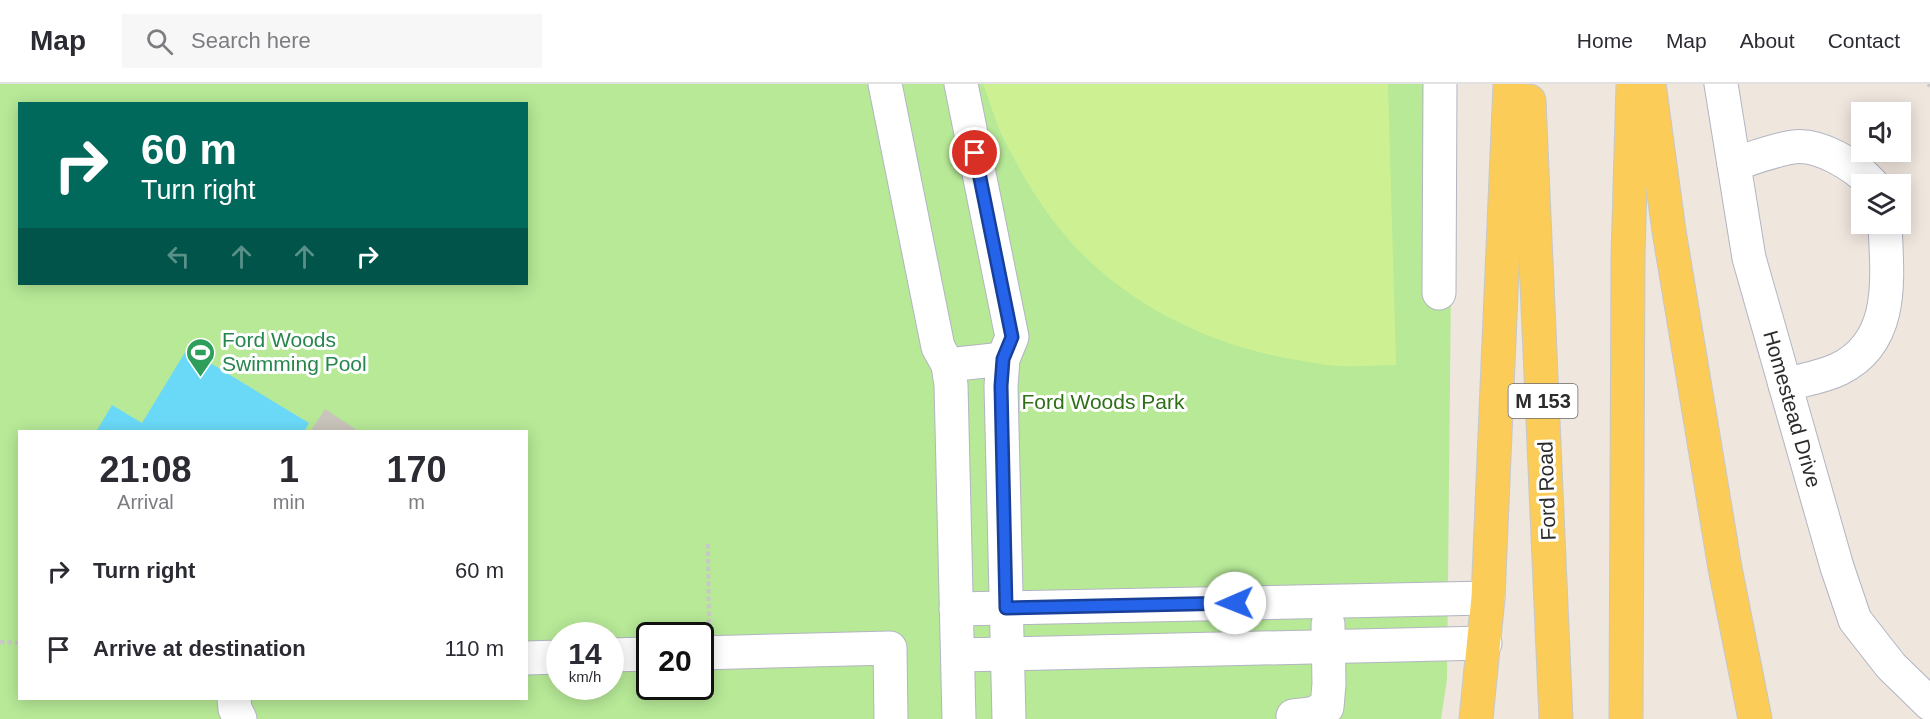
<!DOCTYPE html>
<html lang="en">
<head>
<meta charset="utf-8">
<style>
  body { margin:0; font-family:Arial,sans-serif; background:#f7f7f7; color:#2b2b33; height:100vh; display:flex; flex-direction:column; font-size:22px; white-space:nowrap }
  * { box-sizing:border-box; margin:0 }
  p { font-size:20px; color:#7c7c81 }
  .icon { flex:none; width:33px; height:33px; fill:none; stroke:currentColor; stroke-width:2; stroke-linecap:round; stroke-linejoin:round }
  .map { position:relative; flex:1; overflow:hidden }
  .details { position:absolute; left:18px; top:346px; width:510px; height:270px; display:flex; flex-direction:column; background:#fff; border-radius:0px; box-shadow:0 3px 15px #0003 }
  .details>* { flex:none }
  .banner { position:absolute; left:18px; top:18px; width:510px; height:183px; border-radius:0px; box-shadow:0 3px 15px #0003; background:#00695c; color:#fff; overflow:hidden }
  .fabs { position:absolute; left:1851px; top:18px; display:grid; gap:12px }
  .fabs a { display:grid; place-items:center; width:60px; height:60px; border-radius:0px; background:#fff; box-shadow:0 3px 15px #0003; font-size:30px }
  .speed { position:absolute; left:546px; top:538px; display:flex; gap:12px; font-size:30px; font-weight:700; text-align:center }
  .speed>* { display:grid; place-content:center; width:78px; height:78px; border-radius:50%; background:#fff; box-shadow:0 3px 15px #0003; line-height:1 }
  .speed small { font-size:15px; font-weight:400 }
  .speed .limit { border:3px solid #111; border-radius:9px; background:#fff; color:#111 }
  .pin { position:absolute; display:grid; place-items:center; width:51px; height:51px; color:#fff; margin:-26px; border:3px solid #fff; border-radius:50%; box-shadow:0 2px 6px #0007 }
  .me { position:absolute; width:66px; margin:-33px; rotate:269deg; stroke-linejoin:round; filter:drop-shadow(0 0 4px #0008) }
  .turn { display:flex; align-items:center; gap:21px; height:126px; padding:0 24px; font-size:27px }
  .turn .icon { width:78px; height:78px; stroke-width:2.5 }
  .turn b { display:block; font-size:42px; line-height:51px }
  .lanes { display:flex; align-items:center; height:57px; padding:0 24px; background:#0003; justify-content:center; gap:30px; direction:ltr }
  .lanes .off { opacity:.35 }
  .eta { display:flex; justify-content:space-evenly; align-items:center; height:102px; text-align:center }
  .eta b { font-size:36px; font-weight:600; line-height:42px }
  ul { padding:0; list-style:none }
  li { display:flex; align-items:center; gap:18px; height:78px; padding:0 24px }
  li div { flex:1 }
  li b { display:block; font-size:22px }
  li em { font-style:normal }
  header { display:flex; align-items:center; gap:36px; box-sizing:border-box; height:84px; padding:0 30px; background:#fff; border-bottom:2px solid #e1e1e2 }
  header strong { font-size:28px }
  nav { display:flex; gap:33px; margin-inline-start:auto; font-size:21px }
  .search { width:420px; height:54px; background:#f7f7f7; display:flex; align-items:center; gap:15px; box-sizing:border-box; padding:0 21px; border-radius:0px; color:#7c7c81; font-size:22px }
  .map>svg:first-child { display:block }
</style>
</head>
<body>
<header>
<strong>Map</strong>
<div class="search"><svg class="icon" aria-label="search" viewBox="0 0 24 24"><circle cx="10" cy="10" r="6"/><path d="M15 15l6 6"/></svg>Search here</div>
<nav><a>Home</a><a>Map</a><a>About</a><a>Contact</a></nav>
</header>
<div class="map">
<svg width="1930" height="635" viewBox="0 0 1930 635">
  <rect width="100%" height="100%" fill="#efe6de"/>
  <path fill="#b7e997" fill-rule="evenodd" d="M0 0H1453L1447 595 1441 635H0ZM20 20H526V200H20ZM20 348H526V615H20ZM560 552H610V603H560ZM650 552H700V603H650Z"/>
  <path fill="#cdf192" d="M983 0H1388L1396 281C1377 281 1359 283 1341 282 1331 282 1320 280 1309 278 1214 265 1120 220 1059 144 1037 117 1015 79 1000 47 994 32 989 16 983 0Z"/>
  <polygon fill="#6ad9f7" points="187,265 309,339 304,348 96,348 112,321 142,339"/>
  <polygon fill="#c9c5bc" points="325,325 360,348 310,348"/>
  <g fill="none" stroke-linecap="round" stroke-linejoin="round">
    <defs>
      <g id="minor">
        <polyline points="885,0 938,263 948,281 951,301 959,635"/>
        <polyline points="961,0 1012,253 1003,275 1001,302 1009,635"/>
        <polyline points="1721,0 1749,174 1837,483 1855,536 1891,582 1930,620"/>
        <path d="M1734 80C1753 74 1774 66 1793 63 1819 59 1856 82 1872 100"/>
        <polyline points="1439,209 1440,0"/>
        <polyline points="948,281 1003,275"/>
        <path d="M1785 301C1802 296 1823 293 1839 285 1896 257 1887 193 1885 140"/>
        <polyline points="956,525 1488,514"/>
        <polyline points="700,569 890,564 891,635"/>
        <polyline points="610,571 650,570"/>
        <polyline points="958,571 1485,559"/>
        <polyline points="526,574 560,573"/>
        <polyline points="234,615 235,625 240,635"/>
        <polyline points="1293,632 1311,630 1327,623 1329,600 1328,540"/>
      </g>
      <g id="major">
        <polyline points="1649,0 1669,147 1725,484 1755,635"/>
        <polyline points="1529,17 1556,635"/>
        <polyline points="1476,635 1488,514 1510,0"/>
        <polyline points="1626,635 1628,172 1633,1"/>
      </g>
    </defs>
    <use href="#minor" stroke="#b2b5c1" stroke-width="35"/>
    <use href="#major" stroke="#c8c8c8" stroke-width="35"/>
    <g stroke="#c8c8c8" stroke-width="4" stroke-dasharray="4.5 3" stroke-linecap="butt">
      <polyline points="1928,0 1930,2"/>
      <polyline points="708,460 709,541"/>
      <polyline points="0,558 20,559"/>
    </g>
    <use href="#minor" stroke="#fff" stroke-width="33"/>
    <use href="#major" stroke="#fbcc57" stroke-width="33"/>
  </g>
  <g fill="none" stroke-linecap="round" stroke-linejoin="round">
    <defs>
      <polyline id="route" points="975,69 1012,253 1003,275 1001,302 1006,524 1235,519"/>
    </defs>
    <use href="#route" stroke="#184099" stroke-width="15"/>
    <use href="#route" stroke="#2563eb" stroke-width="10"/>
  </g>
  <defs>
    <symbol id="stadium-pin" viewBox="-11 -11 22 30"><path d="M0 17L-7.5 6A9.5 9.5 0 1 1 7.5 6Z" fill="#2e9e5b" stroke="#fff"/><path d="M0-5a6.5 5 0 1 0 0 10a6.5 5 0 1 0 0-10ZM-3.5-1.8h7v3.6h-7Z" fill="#fff"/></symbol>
  </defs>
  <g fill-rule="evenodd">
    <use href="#stadium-pin" x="184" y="252" width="33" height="45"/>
  </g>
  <g text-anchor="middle" stroke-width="6" stroke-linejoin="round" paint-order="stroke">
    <rect fill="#fff" stroke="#6b6b6b" stroke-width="1.5" x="1508.5" y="300" width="69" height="34" rx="4.5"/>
    <g font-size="20" font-weight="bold" fill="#2c2c2c">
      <text x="1543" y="324">M 153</text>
    </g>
    <g font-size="21" fill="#27864d" stroke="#fff" text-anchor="start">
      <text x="222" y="263">Ford Woods<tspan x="222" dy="24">Swimming Pool</tspan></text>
    </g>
    <g font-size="21" fill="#2d7015" stroke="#fff">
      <text x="1103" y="325">Ford Woods Park</text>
    </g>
    <g font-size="21" fill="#2c2c2c" stroke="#fff">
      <text transform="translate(1792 325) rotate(74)" y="7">Homestead Drive</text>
      <text transform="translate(1547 407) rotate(-92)" y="7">Ford Road</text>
    </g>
  </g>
</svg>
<div class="fabs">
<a><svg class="icon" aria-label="sound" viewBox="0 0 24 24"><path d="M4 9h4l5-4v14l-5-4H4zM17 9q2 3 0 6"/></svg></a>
<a><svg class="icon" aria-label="layers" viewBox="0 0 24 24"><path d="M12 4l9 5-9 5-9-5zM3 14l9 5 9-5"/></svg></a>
</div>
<div class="speed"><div>14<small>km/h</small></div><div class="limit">20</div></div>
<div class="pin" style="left:975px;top:69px;background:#d93025"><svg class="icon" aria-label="arrive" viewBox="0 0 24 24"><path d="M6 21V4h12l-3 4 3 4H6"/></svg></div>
<svg class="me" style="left:1235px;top:519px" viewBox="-20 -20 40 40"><circle r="19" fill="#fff"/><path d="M0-13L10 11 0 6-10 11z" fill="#2563eb"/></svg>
<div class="banner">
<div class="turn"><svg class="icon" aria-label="right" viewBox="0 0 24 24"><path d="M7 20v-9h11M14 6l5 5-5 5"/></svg><div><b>60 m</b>Turn right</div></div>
<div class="lanes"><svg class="icon off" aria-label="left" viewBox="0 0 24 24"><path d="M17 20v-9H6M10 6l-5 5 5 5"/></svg><svg class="icon off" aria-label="ahead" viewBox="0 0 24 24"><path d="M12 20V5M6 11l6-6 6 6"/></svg><svg class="icon off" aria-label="ahead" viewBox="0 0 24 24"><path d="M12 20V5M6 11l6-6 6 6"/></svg><svg class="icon" aria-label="right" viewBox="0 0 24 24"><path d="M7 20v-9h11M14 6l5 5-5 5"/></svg></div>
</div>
<section class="details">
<div class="eta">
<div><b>21:08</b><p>Arrival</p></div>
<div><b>1</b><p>min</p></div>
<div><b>170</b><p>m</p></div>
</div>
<ul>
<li><svg class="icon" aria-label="right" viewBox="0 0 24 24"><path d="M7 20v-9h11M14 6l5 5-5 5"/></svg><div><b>Turn right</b></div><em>60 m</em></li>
<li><svg class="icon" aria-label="arrive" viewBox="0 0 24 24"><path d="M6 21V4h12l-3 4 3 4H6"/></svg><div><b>Arrive at destination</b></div><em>110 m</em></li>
</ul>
</section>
</div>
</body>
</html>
